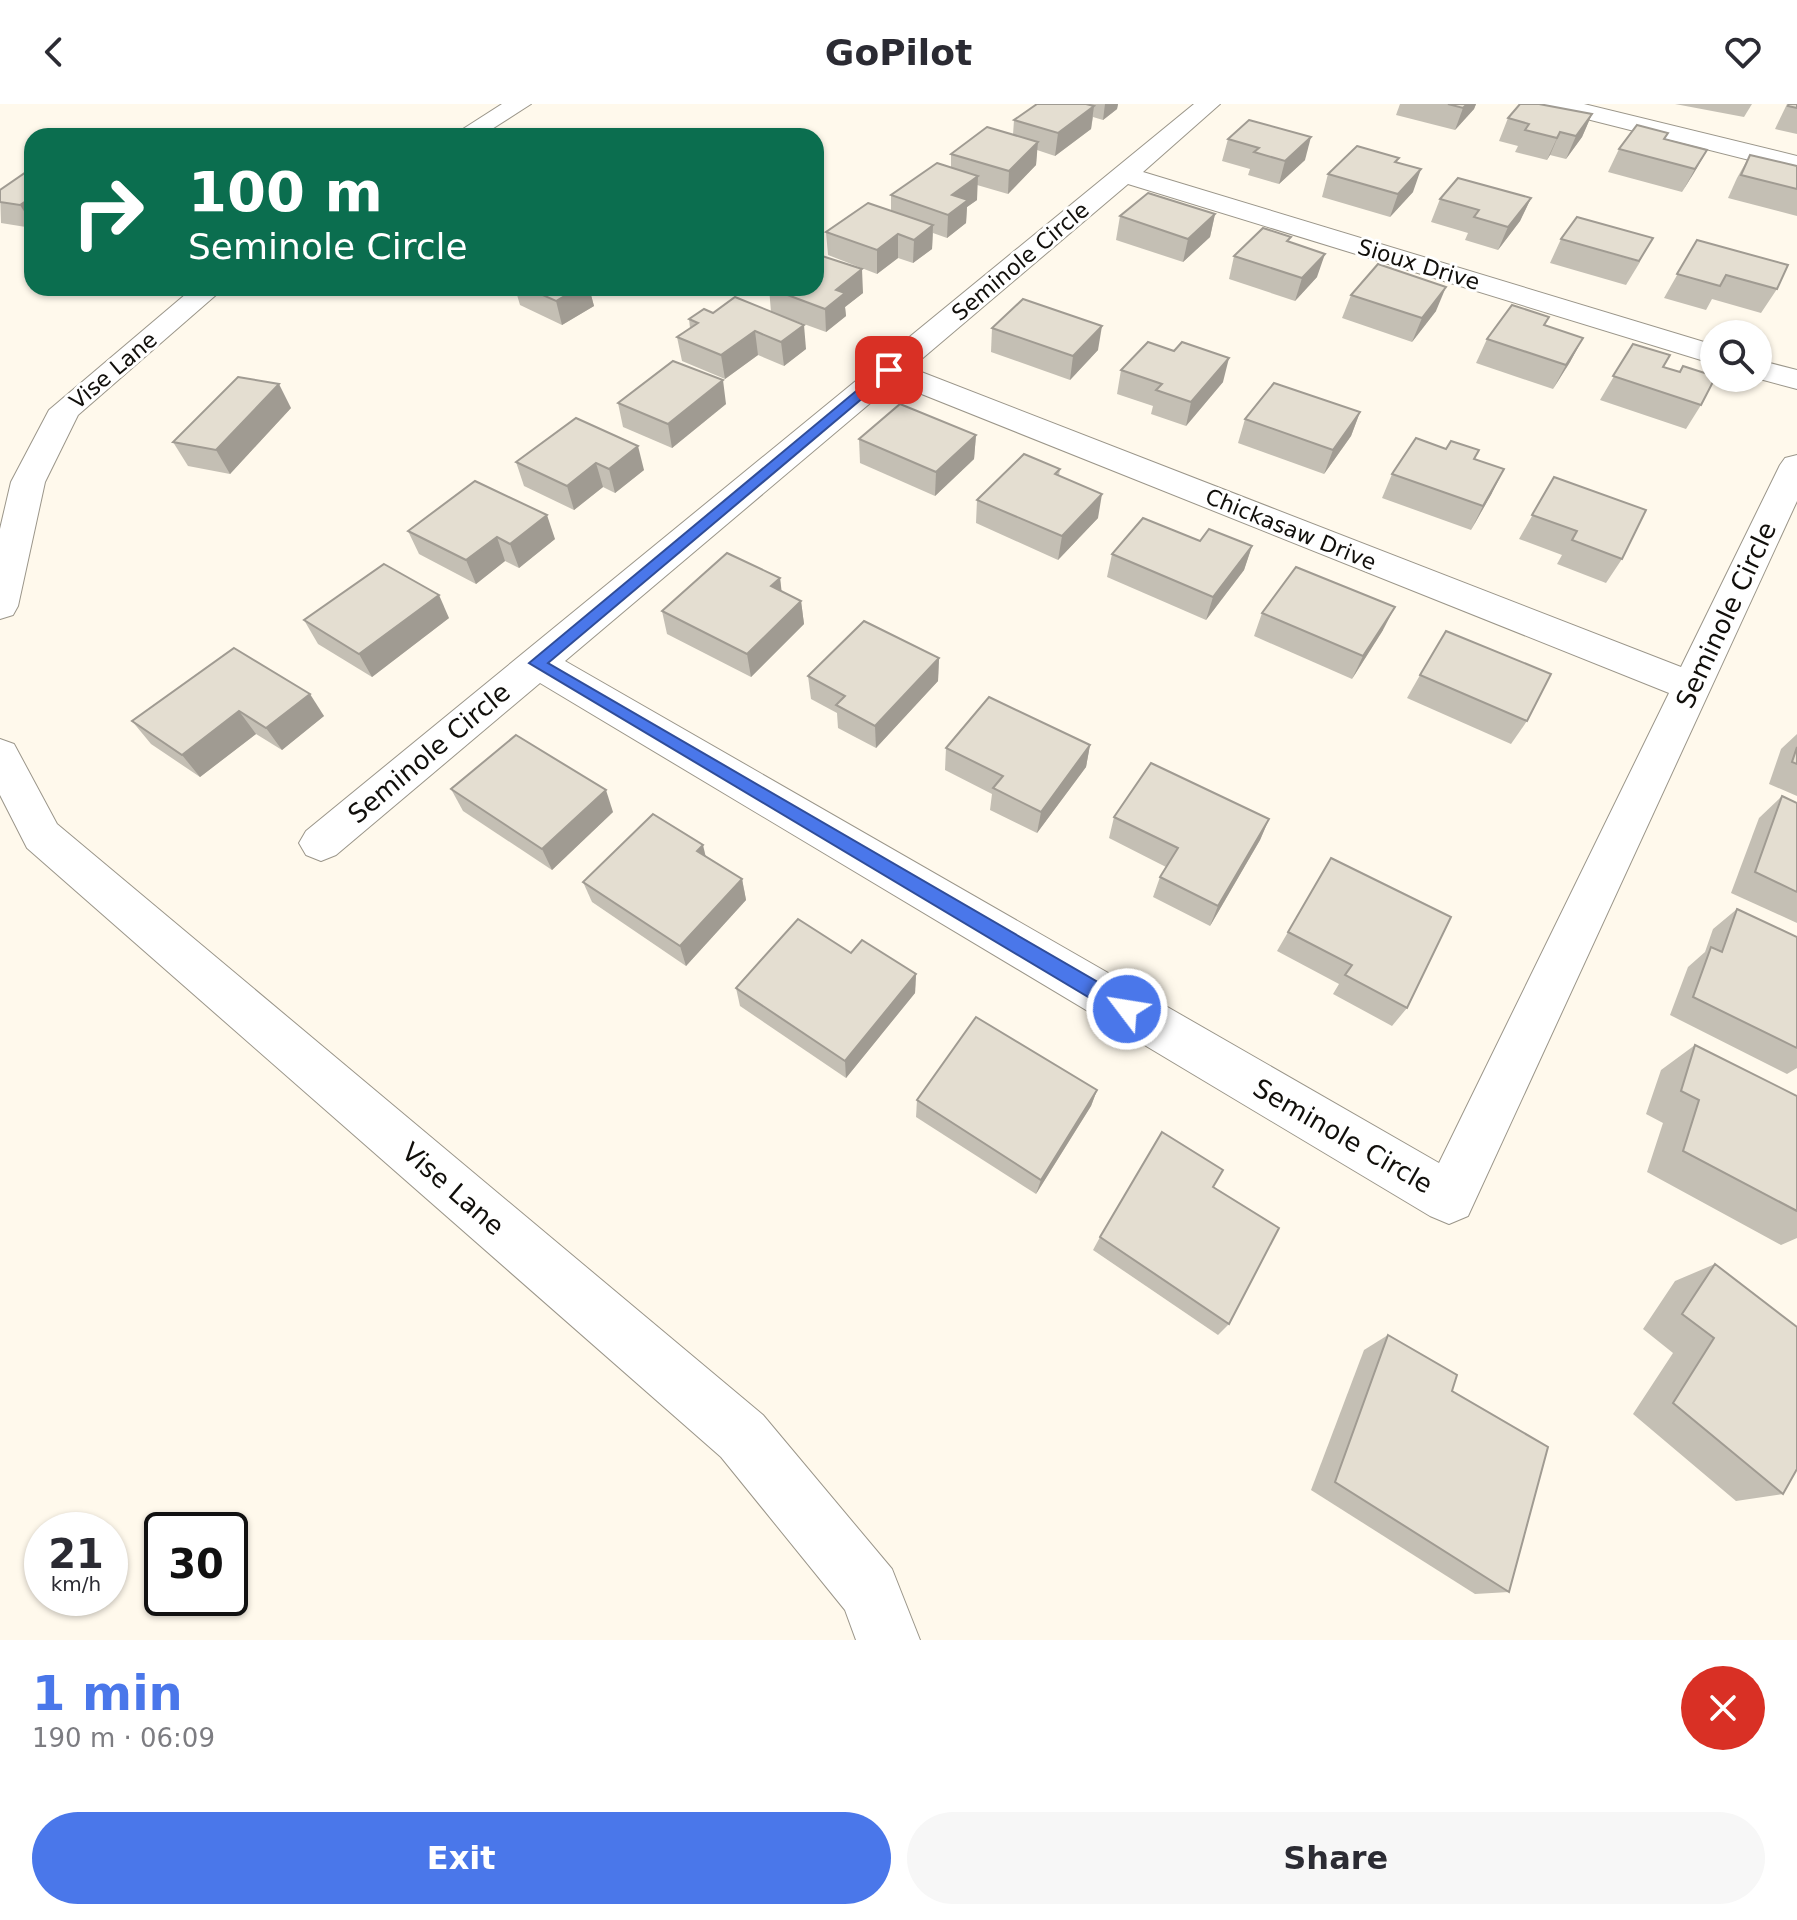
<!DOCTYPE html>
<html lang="en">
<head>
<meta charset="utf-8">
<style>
  body { margin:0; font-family:"DejaVu Sans",sans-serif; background:#f7f7f7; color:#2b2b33; height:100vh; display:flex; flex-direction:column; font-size:30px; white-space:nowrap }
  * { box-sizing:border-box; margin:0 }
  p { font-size:26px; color:#7c7c81 }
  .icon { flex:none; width:44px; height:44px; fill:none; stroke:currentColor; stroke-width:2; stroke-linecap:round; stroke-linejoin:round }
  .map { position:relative; height:1536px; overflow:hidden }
  .details { display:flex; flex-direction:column; background:#fff; flex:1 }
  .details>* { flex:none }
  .guide { position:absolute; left:24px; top:24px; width:800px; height:168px; border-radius:24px; box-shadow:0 2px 6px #0004; background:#0b6e4f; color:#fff; overflow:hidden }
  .controls { position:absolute; left:1700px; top:216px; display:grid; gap:16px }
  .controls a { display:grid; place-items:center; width:72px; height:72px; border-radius:50%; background:#fff; box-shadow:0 2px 6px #0004; font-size:40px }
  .speed { position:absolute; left:24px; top:1408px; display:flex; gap:16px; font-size:40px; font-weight:700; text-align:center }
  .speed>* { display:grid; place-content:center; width:104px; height:104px; border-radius:50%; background:#fff; box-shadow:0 2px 6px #0004; line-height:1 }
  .speed small { font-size:20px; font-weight:400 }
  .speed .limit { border:4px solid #111; border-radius:12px; background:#fff; color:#111 }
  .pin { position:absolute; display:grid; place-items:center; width:68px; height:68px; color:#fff; margin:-34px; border-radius:16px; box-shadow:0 4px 12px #0006 }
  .me { position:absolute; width:88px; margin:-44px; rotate:301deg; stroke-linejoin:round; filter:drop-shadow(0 0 6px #0008) }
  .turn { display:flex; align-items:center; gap:28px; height:168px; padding:0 32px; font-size:36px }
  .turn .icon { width:104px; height:104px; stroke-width:2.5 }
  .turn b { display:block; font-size:56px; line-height:68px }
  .round { display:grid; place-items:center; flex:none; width:84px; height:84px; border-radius:42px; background:#f7f7f7 }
  .summary { display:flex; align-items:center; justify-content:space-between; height:136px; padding:0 32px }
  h1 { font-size:48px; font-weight:700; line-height:60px; color:#4a77ea }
  .cta { display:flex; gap:16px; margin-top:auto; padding:16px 32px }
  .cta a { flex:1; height:92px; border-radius:48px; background:#4a77ea; color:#fff; font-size:32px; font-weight:700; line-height:92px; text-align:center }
  .cta a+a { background:#f7f7f7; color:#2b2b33 }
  header { display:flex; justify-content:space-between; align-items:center; height:104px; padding:0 32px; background:#fff; font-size:36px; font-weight:700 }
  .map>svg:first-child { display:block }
</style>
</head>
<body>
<header><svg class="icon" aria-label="back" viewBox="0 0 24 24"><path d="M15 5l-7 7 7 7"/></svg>GoPilot<svg class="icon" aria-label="heart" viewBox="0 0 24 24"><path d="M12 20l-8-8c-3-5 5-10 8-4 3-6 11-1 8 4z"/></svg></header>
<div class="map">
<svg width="1797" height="1536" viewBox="0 0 1797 1536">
  <rect width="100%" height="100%" fill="#fff9ec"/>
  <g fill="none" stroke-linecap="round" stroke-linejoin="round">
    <defs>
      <g id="minor">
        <polygon points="502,0 531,0 481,32 452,32"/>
        <path d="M1194 0H1220L1143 68 1714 241V260L1128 80 911 264 1681 563 1780 361 1785 354 1797 351V397L1468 1112 1449 1120 1430 1112 540 579 336 751 321 757 306 751 299 739 306 727ZM894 279 1669 589 1439 1059 565 557Z"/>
        <polygon points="1543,0 1584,0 1797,52 1797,68 1547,5"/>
        <polygon points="193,184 224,184 78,311 45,378 18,502 13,511 0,515 0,425 11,378 49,306"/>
        <polygon points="1758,256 1797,266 1797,285 1756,274"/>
        <polygon points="0,635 14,640 57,720 763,1311 892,1465 920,1536 856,1536 845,1506 721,1353 27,744 0,691"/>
      </g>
    </defs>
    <use href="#minor" stroke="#9b968a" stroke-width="2"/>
    <use href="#minor" fill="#fff" fill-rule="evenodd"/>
  </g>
  <g fill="#c4bfb4">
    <polygon points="1037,0 1118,0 1117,5 1103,16 1093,13 1091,25 1055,52 1037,46 1036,61 1008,90 977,81 977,96 967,103 966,119 947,134 933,129 932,145 913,159 898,154 877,170 828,151 826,128 891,107 891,91 951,64 951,50 1013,31 1014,16"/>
    <polygon points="1400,0 1476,0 1474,5 1455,26 1396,11"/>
    <polygon points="1675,0 1752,0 1744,13"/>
    <polygon points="1787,0 1797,0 1797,30 1775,25"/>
    <polygon points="1592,10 1582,33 1566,55 1550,51 1547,56 1515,48 1518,42 1499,37 1508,14"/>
    <polygon points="1228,35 1305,56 1279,80 1248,71 1250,65 1222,57"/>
    <polygon points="1665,36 1707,46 1682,88 1608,68 1619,45"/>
    <polygon points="1750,51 1797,62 1797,112 1728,94 1737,74"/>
    <polygon points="32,64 32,124 1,119 0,86"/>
    <polygon points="1328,70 1413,88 1390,113 1322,93"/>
    <polygon points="1531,94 1520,117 1498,146 1465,136 1468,129 1431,118 1440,95"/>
    <polygon points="1215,110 1210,133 1183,158 1116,136 1120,112"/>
    <polygon points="1561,135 1640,158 1626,181 1550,159"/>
    <polygon points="1697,136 1777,185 1761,209 1712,195 1706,206 1664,194"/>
    <polygon points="1289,138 1317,173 1295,197 1229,175 1234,152"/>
    <polygon points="515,184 599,184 600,186 591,191 594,202 562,221 520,201"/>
    <polygon points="769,184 863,189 845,203 846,212 826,228 771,208"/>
    <polygon points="1351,191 1436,207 1412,238 1342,214"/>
    <polygon points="704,205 806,245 784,262 758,251 725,275 682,257 677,233 690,224 689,215"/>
    <polygon points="1545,222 1583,234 1570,258 1553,285 1476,259 1487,235"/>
    <polygon points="992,224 1098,246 1070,276 991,248"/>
    <polygon points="1633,240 1663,263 1679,268 1683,262 1701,301 1686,325 1600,296"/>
    <polygon points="1121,266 1223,278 1186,322 1151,310 1153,302 1117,290"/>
    <polygon points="618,299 726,300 672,344 623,323"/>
    <polygon points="291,304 230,370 188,362 173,338"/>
    <polygon points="1360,308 1351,332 1324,370 1238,339 1245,315"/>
    <polygon points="576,314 644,366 615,389 603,383 574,406 524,382 516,358"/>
    <polygon points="976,331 974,355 935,392 860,359 859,335"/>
    <polygon points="1475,355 1492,389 1471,426 1382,394 1392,370"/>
    <polygon points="1060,365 1059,372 1098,414 1058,456 976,419 977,396"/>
    <polygon points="1554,373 1622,455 1606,479 1557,460 1562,451 1519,435"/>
    <polygon points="408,427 555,435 519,464 505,457 476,480 419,450"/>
    <polygon points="1200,437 1252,442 1244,466 1206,516 1107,473 1112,450"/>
    <polygon points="780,474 781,487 801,497 804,520 751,573 667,530 662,507"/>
    <polygon points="1262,509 1383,526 1352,575 1254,532"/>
    <polygon points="449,514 372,573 318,540 304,516"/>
    <polygon points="234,544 324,612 282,646 256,630 200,673 151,640 132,617"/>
    <polygon points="939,554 938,577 876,644 838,624 837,609 811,595 808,572"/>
    <polygon points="1420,571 1527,617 1511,640 1407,594"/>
    <polygon points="1797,630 1797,692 1769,680 1781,645"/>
    <polygon points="1090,641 1086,663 1037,729 990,706 992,690 945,666 946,644"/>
    <polygon points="451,685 613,708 552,766 463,707"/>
    <polygon points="1782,692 1797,699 1797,819 1731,789 1759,714"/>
    <polygon points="1114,713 1269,715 1260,736 1210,822 1153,793 1160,773 1166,763 1109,734"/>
    <polygon points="706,753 742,775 746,796 686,862 592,798 583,778"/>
    <polygon points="1331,754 1407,904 1392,922 1333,890 1339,880 1277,847"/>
    <polygon points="1737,805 1797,833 1797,964 1787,970 1670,911 1688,863 1705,848 1713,825"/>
    <polygon points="851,849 916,870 915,889 846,974 740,902 736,884"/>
    <polygon points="1695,941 1797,992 1797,1134 1781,1141 1647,1068 1663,1019 1646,1010 1661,966"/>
    <polygon points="1097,986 1091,1002 1036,1090 916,1013 917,996"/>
    <polygon points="1213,1083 1229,1220 1218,1231 1093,1146 1100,1133"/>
    <polygon points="1715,1160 1783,1390 1736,1397 1633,1310 1673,1249 1643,1225 1675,1177"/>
    <polygon points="1388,1231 1452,1287 1509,1488 1475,1490 1311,1386 1364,1246"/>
  </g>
  <g fill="#a09b92">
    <polygon points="1105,0 1118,0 1117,5 1103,16"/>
    <polygon points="1467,0 1476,0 1474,5 1455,26 1463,4"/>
    <polygon points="1094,2 1091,25 1055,52 1058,29"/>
    <polygon points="1592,10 1582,33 1566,55 1576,32"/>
    <polygon points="1560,28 1550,51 1547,56 1557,34"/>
    <polygon points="1311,33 1305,56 1279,80 1285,57"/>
    <polygon points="1038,38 1036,61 1008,90 1009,67"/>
    <polygon points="1707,46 1694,69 1682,88 1695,65"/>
    <polygon points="1421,65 1413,88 1390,113 1398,90"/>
    <polygon points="978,72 977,96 967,103 966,119 947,134 948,111 952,91"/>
    <polygon points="32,93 32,120 20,101"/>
    <polygon points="1531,94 1520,117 1498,146 1508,123"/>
    <polygon points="1215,110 1210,133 1183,158 1188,135"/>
    <polygon points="933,121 932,145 913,159 914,136"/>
    <polygon points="898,130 898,154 877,170 877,146"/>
    <polygon points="1325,150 1317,173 1295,197 1302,174"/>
    <polygon points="862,165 863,189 845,203 846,212 826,228 825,205 836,186"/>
    <polygon points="1446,183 1436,207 1412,238 1422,214"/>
    <polygon points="578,184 599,184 600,186 591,191 594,202 562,221 556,197"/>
    <polygon points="804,221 806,245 784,262 781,238"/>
    <polygon points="1102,222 1098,246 1070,276 1073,252"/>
    <polygon points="755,227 758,251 725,275 721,251"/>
    <polygon points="1583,234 1570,258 1553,285 1566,261"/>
    <polygon points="1229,254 1223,278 1186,322 1191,298"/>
    <polygon points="723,276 726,300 672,344 668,320"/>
    <polygon points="279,280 291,304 230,370 216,346"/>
    <polygon points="1360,308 1351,332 1324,370 1333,346"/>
    <polygon points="976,331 974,355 935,392 936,368"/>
    <polygon points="638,342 644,366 615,389 609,365"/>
    <polygon points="596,359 603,383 574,406 567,382"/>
    <polygon points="1504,365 1492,389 1471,426 1483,402"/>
    <polygon points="1102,390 1098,414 1058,456 1062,432"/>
    <polygon points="547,411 555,435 519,464 510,440"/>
    <polygon points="497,433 505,457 476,480 466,456"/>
    <polygon points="1252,442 1244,466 1206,516 1213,493"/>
    <polygon points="780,474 783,498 771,482"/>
    <polygon points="439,491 449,514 372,573 359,550"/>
    <polygon points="801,497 804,520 751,573 747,550"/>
    <polygon points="1395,503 1383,526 1352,575 1363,552"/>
    <polygon points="939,554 938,577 876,644 875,622"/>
    <polygon points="310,590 324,612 282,646 266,624"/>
    <polygon points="239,607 256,630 200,673 182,651"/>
    <polygon points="1090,641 1086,663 1037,729 1041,708"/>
    <polygon points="606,686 613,708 552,766 542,745"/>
    <polygon points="1269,715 1260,736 1210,822 1218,802"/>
    <polygon points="703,741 708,762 697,747"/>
    <polygon points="742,775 746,796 686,862 680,842"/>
    <polygon points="916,870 915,889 846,974 845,957"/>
    <polygon points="1097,986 1091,1002 1036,1090 1041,1076"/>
  </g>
  <g fill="#e4ded1" stroke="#a09b92" stroke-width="2">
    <polygon points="1037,0 1086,0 1094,2 1058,29 1014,16"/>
    <polygon points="1448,0 1467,0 1463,4"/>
    <polygon points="1520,0 1539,0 1592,10 1576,32 1560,28 1557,34 1525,26 1529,20 1508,14"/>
    <polygon points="1789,0 1797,0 1797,4 1788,2"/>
    <polygon points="1249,16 1311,33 1285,57 1254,48 1259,44 1228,35"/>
    <polygon points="1637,21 1668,29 1664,35 1707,46 1695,65 1619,45"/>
    <polygon points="987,23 1038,38 1009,67 951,50"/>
    <polygon points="1357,42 1399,54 1395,58 1421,65 1398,90 1328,70"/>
    <polygon points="1750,51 1797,62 1797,85 1741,71"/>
    <polygon points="937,59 978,72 952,91 968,96 948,111 891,91"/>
    <polygon points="32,64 32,93 20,101 0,98 0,86"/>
    <polygon points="1458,74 1531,94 1508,123 1474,113 1479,106 1440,95"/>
    <polygon points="1148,89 1215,110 1188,135 1120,112"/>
    <polygon points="868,99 933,121 914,136 898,130 877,146 826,128"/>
    <polygon points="1577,113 1653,134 1639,157 1561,135"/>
    <polygon points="1263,124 1291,133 1287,137 1325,150 1302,174 1234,152"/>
    <polygon points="1697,136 1788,161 1777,185 1726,171 1720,182 1677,170"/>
    <polygon points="816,150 862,165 836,186 845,189 825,205 769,184 816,184"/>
    <polygon points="1378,160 1446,183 1422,214 1351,191"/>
    <polygon points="527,184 578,184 556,197"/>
    <polygon points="735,193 804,221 781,238 755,227 721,251 677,233 698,219 689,215 704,205 713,209"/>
    <polygon points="1023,195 1102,222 1073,252 992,224"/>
    <polygon points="1512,201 1549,213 1544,221 1583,234 1566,261 1487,235"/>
    <polygon points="1148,238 1174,247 1182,238 1229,254 1191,298 1156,286 1162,280 1121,266"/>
    <polygon points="1633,240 1670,251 1663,263 1680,268 1683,262 1714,272 1714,274 1715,274 1701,301 1613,272"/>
    <polygon points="673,257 723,276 668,320 618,299"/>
    <polygon points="238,273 279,280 216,346 173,338"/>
    <polygon points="1274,279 1360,308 1333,346 1245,315"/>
    <polygon points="900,300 976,331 936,368 859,335"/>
    <polygon points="576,314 638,342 609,365 596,359 567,382 516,358"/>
    <polygon points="1416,334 1446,345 1451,337 1479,346 1474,355 1504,365 1483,402 1392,370"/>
    <polygon points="1024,350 1060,365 1055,370 1102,390 1062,432 977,396"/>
    <polygon points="1554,373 1646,406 1622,455 1572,436 1577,427 1532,411"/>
    <polygon points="475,377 547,411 510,440 497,433 466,456 408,427"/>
    <polygon points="1143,414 1200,437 1209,425 1252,442 1213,493 1112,450"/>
    <polygon points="727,449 780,474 771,482 801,497 747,550 662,507"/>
    <polygon points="384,460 439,491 359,550 304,516"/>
    <polygon points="1296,463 1395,503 1363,552 1262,509"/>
    <polygon points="864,517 939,554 875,622 836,601 845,592 808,572"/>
    <polygon points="1446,527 1551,570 1527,617 1420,571"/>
    <polygon points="234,544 310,590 266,624 239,607 182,651 132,617"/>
    <polygon points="989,593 1090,641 1041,708 993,684 1003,672 946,644"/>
    <polygon points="516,631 606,686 542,745 451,685"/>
    <polygon points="1797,643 1797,660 1792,658"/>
    <polygon points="1151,659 1269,715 1218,802 1160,773 1178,744 1114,713"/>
    <polygon points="1782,692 1797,699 1797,788 1755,768"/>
    <polygon points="653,710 703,741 697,747 742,775 680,842 583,778"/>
    <polygon points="1331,754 1451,813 1407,904 1345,871 1352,861 1288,828"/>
    <polygon points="1737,805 1797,833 1797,944 1693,893 1711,843 1722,848"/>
    <polygon points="798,815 851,849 862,836 916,870 845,957 736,884"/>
    <polygon points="976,913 1097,986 1041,1076 917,996"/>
    <polygon points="1695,941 1797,992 1797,1107 1683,1047 1699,996 1681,987"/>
    <polygon points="1162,1028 1223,1066 1213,1083 1279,1124 1229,1220 1100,1133"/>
    <polygon points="1715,1160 1797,1223 1797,1365 1783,1390 1673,1299 1714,1234 1682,1210"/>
    <polygon points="1388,1231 1457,1271 1452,1287 1548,1343 1509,1488 1335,1378"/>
  </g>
  <polygon fill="#4a77ea" stroke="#304d98" stroke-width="2" points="885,263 896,266 548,559 1134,899 1137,905 1134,912 1120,912 529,559"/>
  <g text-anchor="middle" stroke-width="6" stroke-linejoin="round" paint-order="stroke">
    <g font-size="22" fill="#110f0b" stroke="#fff">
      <text transform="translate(1020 157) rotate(-40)" y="8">Seminole Circle</text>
      <text transform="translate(1419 160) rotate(17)" y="8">Sioux Drive</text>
      <text transform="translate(113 266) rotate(-40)" y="8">Vise Lane</text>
      <text transform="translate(1291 425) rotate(22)" y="8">Chickasaw Drive</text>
    </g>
    <g font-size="26" fill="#110f0b" stroke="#fff">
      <text transform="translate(1726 511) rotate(-65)" y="9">Seminole Circle</text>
      <text transform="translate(429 649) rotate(-40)" y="9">Seminole Circle</text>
      <text transform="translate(1343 1032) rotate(30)" y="9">Seminole Circle</text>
      <text transform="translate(453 1085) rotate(41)" y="9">Vise Lane</text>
    </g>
  </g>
</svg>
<div class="controls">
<a><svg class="icon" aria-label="search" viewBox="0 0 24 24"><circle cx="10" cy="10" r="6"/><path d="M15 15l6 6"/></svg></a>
</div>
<div class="speed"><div>21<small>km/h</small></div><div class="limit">30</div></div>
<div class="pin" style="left:889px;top:266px;background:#d93025"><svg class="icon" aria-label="arrive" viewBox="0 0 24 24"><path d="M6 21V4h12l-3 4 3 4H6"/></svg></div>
<svg class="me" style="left:1127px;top:905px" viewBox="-20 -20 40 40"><circle r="17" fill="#4a77ea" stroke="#fff" stroke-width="3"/><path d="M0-11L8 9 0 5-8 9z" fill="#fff"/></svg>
<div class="guide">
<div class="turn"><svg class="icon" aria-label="right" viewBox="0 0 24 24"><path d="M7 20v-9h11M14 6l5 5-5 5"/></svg><div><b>100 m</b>Seminole Circle</div></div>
</div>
</div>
<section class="details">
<div class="summary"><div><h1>1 min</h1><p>190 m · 06:09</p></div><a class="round" style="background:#d93025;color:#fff"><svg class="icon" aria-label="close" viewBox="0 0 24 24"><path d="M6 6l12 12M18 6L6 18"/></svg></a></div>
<div class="cta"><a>Exit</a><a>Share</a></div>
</section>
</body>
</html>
